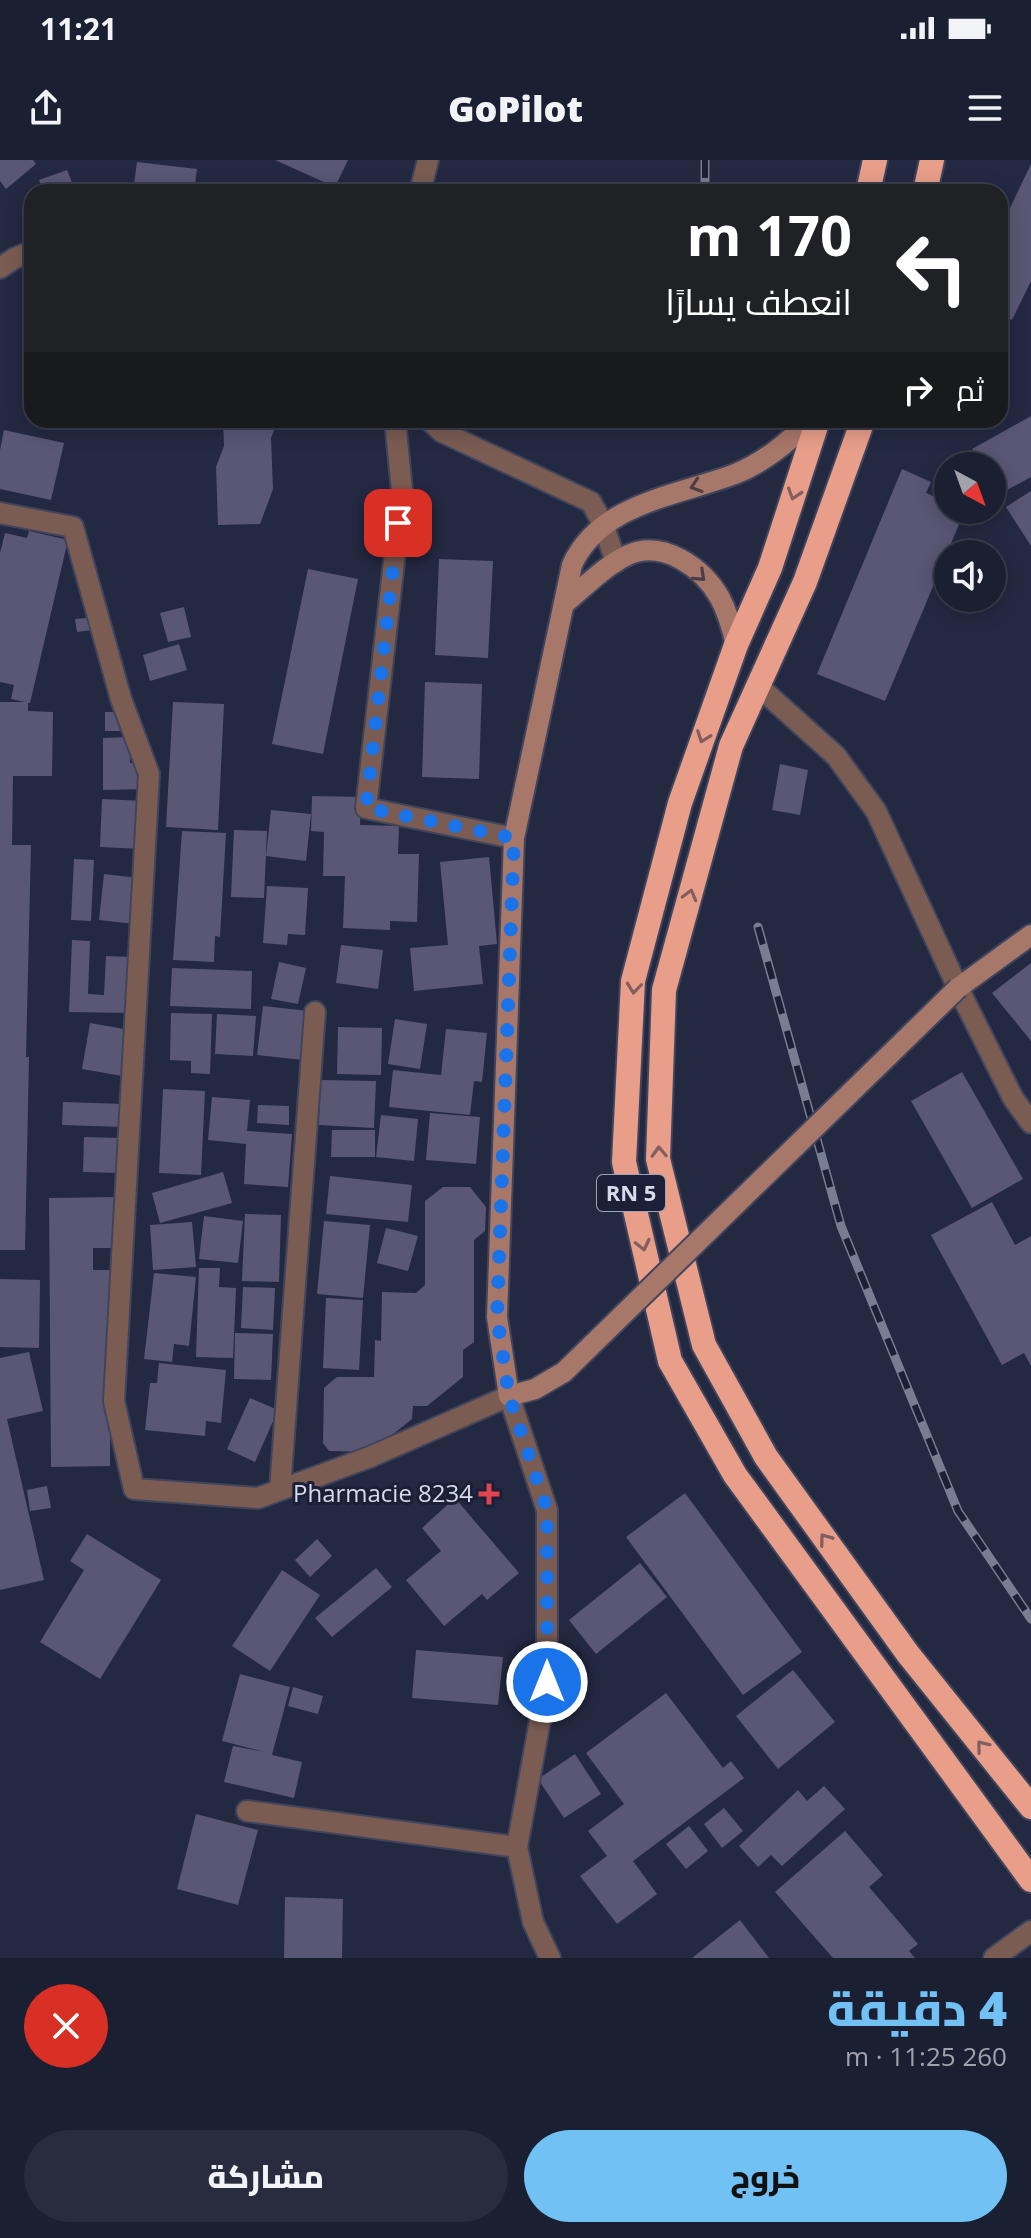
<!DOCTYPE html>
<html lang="ar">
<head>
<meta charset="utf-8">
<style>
  body { margin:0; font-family:"Open Sans",Cairo,sans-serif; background:#282c3e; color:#f1f3f6; direction:rtl; height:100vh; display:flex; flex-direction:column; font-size:30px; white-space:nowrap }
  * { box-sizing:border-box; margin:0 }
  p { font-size:26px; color:#a0a2ac }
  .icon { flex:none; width:44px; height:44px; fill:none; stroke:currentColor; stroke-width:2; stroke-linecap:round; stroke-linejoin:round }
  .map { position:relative; height:1798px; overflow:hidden; direction:ltr }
  .sheet { display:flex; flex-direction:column; background:#1b1f32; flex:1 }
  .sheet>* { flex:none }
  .guide { position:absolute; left:24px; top:24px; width:984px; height:244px; border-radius:24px; box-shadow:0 4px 20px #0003,0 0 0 2px #393d4d; direction:rtl; background:#202124; color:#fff; overflow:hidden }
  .needle { width:52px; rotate:139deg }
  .fabs { position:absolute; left:934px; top:292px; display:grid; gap:16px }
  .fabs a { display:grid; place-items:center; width:72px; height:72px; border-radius:50%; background:#1b1f32; box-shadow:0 4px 20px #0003,0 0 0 2px #393d4d; font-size:40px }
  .pin { position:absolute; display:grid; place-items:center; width:68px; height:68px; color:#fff; margin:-34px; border-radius:16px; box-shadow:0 4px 12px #0006 }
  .me { position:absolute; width:88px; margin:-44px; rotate:0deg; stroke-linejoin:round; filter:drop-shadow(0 0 6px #0008) }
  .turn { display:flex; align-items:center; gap:28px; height:168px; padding:0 24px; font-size:36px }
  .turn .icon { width:104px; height:104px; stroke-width:2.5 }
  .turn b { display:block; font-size:56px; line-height:68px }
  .then { display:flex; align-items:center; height:76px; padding:0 24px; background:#0003; gap:16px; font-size:30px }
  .round { display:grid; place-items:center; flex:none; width:84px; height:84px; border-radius:42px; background:#282c3e }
  .summary { display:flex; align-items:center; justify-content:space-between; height:136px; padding:0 24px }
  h1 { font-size:48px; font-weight:800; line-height:60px; color:#72c1f5 }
  .primary-button { display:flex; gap:16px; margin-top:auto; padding:16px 24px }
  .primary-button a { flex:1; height:92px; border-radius:48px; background:#72c1f5; color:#111; font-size:32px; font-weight:800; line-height:92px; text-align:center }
  .primary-button a+a { background:#282c3e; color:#f1f3f6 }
  .status { display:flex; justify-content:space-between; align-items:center; height:56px; padding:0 40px; background:#1b1f32; direction:ltr }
  .status svg { height:22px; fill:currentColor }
  header { display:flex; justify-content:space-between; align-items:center; height:104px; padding:0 24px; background:#1b1f32; font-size:36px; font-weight:800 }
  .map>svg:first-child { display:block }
</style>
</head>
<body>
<div class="status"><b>11:21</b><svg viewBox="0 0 49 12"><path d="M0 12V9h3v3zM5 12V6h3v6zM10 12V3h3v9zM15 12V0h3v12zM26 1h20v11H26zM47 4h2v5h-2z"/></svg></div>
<header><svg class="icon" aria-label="menu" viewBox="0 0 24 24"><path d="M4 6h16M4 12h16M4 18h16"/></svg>GoPilot<svg class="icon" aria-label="share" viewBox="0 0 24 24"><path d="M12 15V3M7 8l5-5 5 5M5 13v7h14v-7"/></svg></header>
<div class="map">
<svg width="1031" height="1798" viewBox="0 0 1031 1798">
  <rect width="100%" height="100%" fill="#242942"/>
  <g fill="#5a5774">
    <polygon points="0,0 33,0 36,4 6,29 0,21"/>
    <polygon points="275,0 348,0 335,27"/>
    <polygon points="137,2 197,9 194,32 133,32"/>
    <polygon points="1031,4 1031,121 1012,160 1000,154 1000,69"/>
    <polygon points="67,10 76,32 44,32 39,20"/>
    <polygon points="1031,256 1031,317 998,335 992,324 992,306 982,306 972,289"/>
    <polygon points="223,260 278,260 271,278 273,329 260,364 218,365 216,307 224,286"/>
    <polygon points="4,270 64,283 51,340 0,329 0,290"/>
    <polygon points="902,309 931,322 926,333 948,342 948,350 965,350 885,541 817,514"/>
    <polygon points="1031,331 1031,386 1006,347"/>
    <polygon points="29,371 68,380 30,543 11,539 14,525 0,522 0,393 5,373 27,378"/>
    <polygon points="439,399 493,401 488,498 435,495"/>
    <polygon points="308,409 358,419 323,594 272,584"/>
    <polygon points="184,447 191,477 168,482 160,453"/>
    <polygon points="98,457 100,469 77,472 75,459"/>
    <polygon points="179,484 187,510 150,521 143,495"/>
    <polygon points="425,522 482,524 479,619 422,617"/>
    <polygon points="0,542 28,542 28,551 53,552 52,616 13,616 12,685 31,685 26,897 29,897 25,1090 0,1090"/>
    <polygon points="173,542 224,544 218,670 166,667"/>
    <rect x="105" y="552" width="28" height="19"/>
    <polygon points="129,577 130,603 149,603 149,629 103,630 103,578"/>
    <polygon points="780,604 808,610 800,655 772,650"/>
    <polygon points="312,636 361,637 360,665 399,666 398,694 419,694 417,762 390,761 390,770 343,768 345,716 323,716 324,672 311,671"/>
    <polygon points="102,639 144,641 142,689 100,687"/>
    <polygon points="271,650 311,654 306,701 266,696"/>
    <polygon points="234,670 267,671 264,738 231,737"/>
    <polygon points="182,671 226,673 220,777 215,776 214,802 173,800"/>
    <polygon points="489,697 497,784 479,786 483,824 414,831 410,788 448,785 440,702"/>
    <polygon points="74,699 94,700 91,761 71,760"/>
    <polygon points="104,714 139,718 134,764 99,760"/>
    <polygon points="267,726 308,728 305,775 288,774 287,785 263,783"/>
    <polygon points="72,780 90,781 88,834 104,835 106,796 132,797 130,853 69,852"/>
    <polygon points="341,785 383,790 378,829 336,823"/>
    <polygon points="279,802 306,808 298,844 271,839"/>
    <polygon points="1031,803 1031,881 992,833"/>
    <polygon points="172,808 252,811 251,849 170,846"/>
    <polygon points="263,846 309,851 303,900 257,895"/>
    <polygon points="171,853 212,854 210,914 191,913 191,901 170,900"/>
    <polygon points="217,854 256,856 253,896 215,894"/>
    <polygon points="395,859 427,864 420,909 388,904"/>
    <polygon points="90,863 130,870 122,916 82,909"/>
    <polygon points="338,867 382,868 381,915 337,914"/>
    <polygon points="446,869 487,873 482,922 474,921 470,955 389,947 393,910 441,915"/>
    <polygon points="962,912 1023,1019 972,1048 911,941"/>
    <polygon points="320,920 376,921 374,968 319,965"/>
    <polygon points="163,929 205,931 201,1015 159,1013"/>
    <polygon points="212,937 250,940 247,971 292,974 288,1027 244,1024 246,984 208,980"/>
    <polygon points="63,942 125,944 124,967 62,965"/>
    <polygon points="258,945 289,946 289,965 257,963"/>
    <polygon points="430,953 480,957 476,1004 426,1000"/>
    <polygon points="381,955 418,959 414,1001 376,997"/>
    <polygon points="332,970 375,970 375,997 331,997"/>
    <polygon points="84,977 122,978 121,1013 83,1012"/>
    <polygon points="223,1012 232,1043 160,1063 152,1033"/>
    <polygon points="330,1016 412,1025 408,1062 326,1054"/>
    <polygon points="443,1027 470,1027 486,1047 485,1071 474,1080 474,1182 463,1190 463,1217 427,1246 413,1246 412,1259 371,1292 329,1291 323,1283 324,1228 337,1217 374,1217 375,1180 381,1181 382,1132 416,1133 425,1125 425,1041"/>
    <polygon points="118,1037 118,1088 93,1088 93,1110 110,1110 110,1306 51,1307 49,1038"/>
    <polygon points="992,1042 1015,1085 1031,1076 1031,1206 1024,1193 1002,1205 931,1075"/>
    <polygon points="245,1054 281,1055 279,1122 242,1121"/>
    <polygon points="204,1056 243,1061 238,1103 199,1099"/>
    <polygon points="324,1061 370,1065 363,1138 317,1134"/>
    <polygon points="192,1062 196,1107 153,1110 150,1065"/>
    <polygon points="386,1068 418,1076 408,1111 377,1103"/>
    <polygon points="199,1108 220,1108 219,1127 236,1128 233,1198 196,1197"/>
    <polygon points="154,1113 196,1117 189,1186 174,1184 172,1202 144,1199"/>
    <polygon points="0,1119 40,1120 39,1188 0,1187"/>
    <polygon points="243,1127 275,1128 273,1170 241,1168"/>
    <polygon points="326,1138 363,1140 359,1210 323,1208"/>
    <polygon points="235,1173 273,1174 271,1220 234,1219"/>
    <polygon points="29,1192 43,1251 7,1259 44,1420 0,1430 0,1198"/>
    <polygon points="159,1203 226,1210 221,1263 206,1261 205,1276 145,1270 150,1223 157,1223"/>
    <polygon points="250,1238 278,1250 255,1302 227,1289"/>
    <polygon points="47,1326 51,1348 30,1351 27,1330"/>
    <polygon points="685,1333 802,1492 743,1535 626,1377"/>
    <polygon points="455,1338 519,1413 487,1440 482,1434 444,1466 406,1420 441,1391 422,1368"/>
    <polygon points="87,1374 161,1420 100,1519 40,1482 84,1410 70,1401"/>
    <polygon points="317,1379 332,1396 310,1417 295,1400"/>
    <polygon points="640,1403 667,1437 596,1494 569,1460"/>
    <polygon points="376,1408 392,1427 332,1477 315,1458"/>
    <polygon points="282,1410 320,1435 270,1511 232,1486"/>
    <polygon points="416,1490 503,1497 498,1545 412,1538"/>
    <polygon points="793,1510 835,1562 778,1609 736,1556"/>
    <polygon points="240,1514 290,1527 272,1595 302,1602 294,1638 224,1622 233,1586 265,1592 222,1581"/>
    <polygon points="293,1527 323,1536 318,1554 288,1546"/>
    <polygon points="666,1533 723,1608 731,1601 744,1618 633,1701 657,1734 617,1764 580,1716 607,1696 588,1671 624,1644 586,1593"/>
    <polygon points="575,1594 601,1634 564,1658 538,1619"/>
    <polygon points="824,1626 845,1649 782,1706 771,1695 758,1707 739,1686 798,1630 807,1641"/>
    <polygon points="724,1648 743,1671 722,1688 704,1664"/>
    <polygon points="196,1654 258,1670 238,1745 177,1729"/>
    <polygon points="689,1666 708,1691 686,1709 666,1684"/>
    <polygon points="845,1671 883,1715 869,1727 918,1784 909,1791 915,1798 833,1798 775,1732"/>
    <polygon points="285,1737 343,1739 342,1798 284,1798"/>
    <polygon points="740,1760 769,1798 692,1798"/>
  </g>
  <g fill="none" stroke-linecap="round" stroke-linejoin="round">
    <defs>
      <g id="street">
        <polyline points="420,32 428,0"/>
        <polyline points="0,108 15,98 32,91"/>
        <polyline points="395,260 402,331 366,648 514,678"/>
        <polyline points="429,260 442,272 591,342 603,364 616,402"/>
        <polyline points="0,353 73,367 121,539 149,614 114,1241 134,1329 258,1338 370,1297 509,1236 547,1350 547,1522 517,1687 533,1762 550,1798"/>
        <polyline points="757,525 836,596 876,651 958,828 1013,938 1031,963"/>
        <polyline points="280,1330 315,852"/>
        <polyline points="247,1651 517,1687"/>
        <polyline points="994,1798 1031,1771"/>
      </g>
      <g id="secondary">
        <path d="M564 444C584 428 604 406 628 395 663 379 703 408 720 438 728 453 732 468 736 485"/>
        <polyline points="958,828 1031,775"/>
        <path d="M564 1212 535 1229 509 1236 497 1157 514 678 572 405C600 343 677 336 735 314 765 302 788 282 811 260"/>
      </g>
      <g id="highway">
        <polyline points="868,32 875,0"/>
        <polyline points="925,32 932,0"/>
        <polyline points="818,260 770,408 736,485 680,643 633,821 624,1002 670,1201 735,1315 1031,1720"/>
        <polyline points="863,260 805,422 731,586 664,830 658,999 704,1185 766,1297 908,1494 1031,1647"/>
      </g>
    </defs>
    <use href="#street" stroke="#40455d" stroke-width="24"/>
    <use href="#secondary" stroke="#40455d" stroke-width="24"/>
    <use href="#highway" stroke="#40455d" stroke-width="28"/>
    <use href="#street" stroke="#7a5c53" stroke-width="20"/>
    <use href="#secondary" stroke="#a77769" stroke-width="20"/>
    <use href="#highway" stroke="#e89e88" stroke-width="24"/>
    <defs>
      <g id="rail">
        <polyline points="705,0 705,32"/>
        <polyline points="758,767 841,1066 958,1351 1031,1459"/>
      </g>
    </defs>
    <use href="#rail" stroke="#787d91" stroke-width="9"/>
    <use href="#rail" stroke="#1b1f38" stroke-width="6" stroke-dasharray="18" stroke-linecap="butt"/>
    <defs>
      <polyline id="secondary-bridge" points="564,1212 958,828"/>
    </defs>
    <use href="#secondary-bridge" stroke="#40455d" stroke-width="24" stroke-linecap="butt"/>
    <use href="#secondary-bridge" stroke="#a77769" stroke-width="20"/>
  </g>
  <defs><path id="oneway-chevron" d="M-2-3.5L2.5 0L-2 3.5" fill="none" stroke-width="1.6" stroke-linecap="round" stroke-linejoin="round" transform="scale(2)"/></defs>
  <g stroke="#4c3e49">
    <use href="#oneway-chevron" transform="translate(696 326) rotate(162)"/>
    <use href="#oneway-chevron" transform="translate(700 416) rotate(43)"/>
  </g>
  <g stroke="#825e60">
    <use href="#oneway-chevron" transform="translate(794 334) rotate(108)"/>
    <use href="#oneway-chevron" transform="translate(703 577) rotate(110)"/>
    <use href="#oneway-chevron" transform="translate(690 735) rotate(-75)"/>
    <use href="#oneway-chevron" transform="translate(634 828) rotate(96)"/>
    <use href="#oneway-chevron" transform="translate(659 992) rotate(-92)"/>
    <use href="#oneway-chevron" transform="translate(643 1085) rotate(77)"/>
    <use href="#oneway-chevron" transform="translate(825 1379) rotate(-126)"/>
    <use href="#oneway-chevron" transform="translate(982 1586) rotate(-129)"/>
  </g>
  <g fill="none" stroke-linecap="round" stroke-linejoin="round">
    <polyline stroke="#1a73e8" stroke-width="14" stroke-dasharray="0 25.2" points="398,363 366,648 514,678 497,1157 509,1236 547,1350 547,1522"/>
  </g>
  <path fill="#e0444e" stroke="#1b1f38" stroke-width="3" d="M485 1322h8v8h8v8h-8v8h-8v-8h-8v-8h8z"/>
  <g text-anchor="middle" stroke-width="6" stroke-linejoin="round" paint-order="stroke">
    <rect fill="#1b1f38" stroke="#9ea3b5" stroke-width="2" x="597" y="1015" width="68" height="36" rx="6"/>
    <g font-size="22" font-weight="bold" fill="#d6dbeb">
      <text x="631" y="1041">RN 5</text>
    </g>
    <g font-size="24" fill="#d6dbeb" stroke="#1b1f38" text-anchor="end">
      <text x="473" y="1342">Pharmacie 8234</text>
    </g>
  </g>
</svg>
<div class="fabs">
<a><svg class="needle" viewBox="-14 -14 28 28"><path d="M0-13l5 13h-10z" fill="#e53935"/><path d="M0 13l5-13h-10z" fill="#a0a2ac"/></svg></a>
<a><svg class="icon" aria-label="sound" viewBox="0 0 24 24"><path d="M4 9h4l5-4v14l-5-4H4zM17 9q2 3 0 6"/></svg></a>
</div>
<div class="pin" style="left:398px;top:363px;background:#d93025"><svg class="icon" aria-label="arrive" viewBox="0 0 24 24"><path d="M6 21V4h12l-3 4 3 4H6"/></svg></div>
<svg class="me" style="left:547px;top:1522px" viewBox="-20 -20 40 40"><circle r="17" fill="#1a73e8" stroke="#fff" stroke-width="3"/><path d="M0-11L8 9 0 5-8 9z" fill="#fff"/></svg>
<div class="guide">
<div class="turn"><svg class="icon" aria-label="left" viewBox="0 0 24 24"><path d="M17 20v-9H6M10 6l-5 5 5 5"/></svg><div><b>170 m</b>انعطف يسارًا</div></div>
<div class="then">ثم<svg class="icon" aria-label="right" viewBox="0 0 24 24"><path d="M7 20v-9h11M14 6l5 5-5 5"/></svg></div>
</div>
</div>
<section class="sheet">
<div class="summary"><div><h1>4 دقيقة</h1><p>260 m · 11:25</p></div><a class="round" style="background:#d93025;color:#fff"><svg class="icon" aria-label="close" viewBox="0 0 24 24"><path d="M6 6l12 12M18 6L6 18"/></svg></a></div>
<div class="primary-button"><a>خروج</a><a>مشاركة</a></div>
</section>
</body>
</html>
